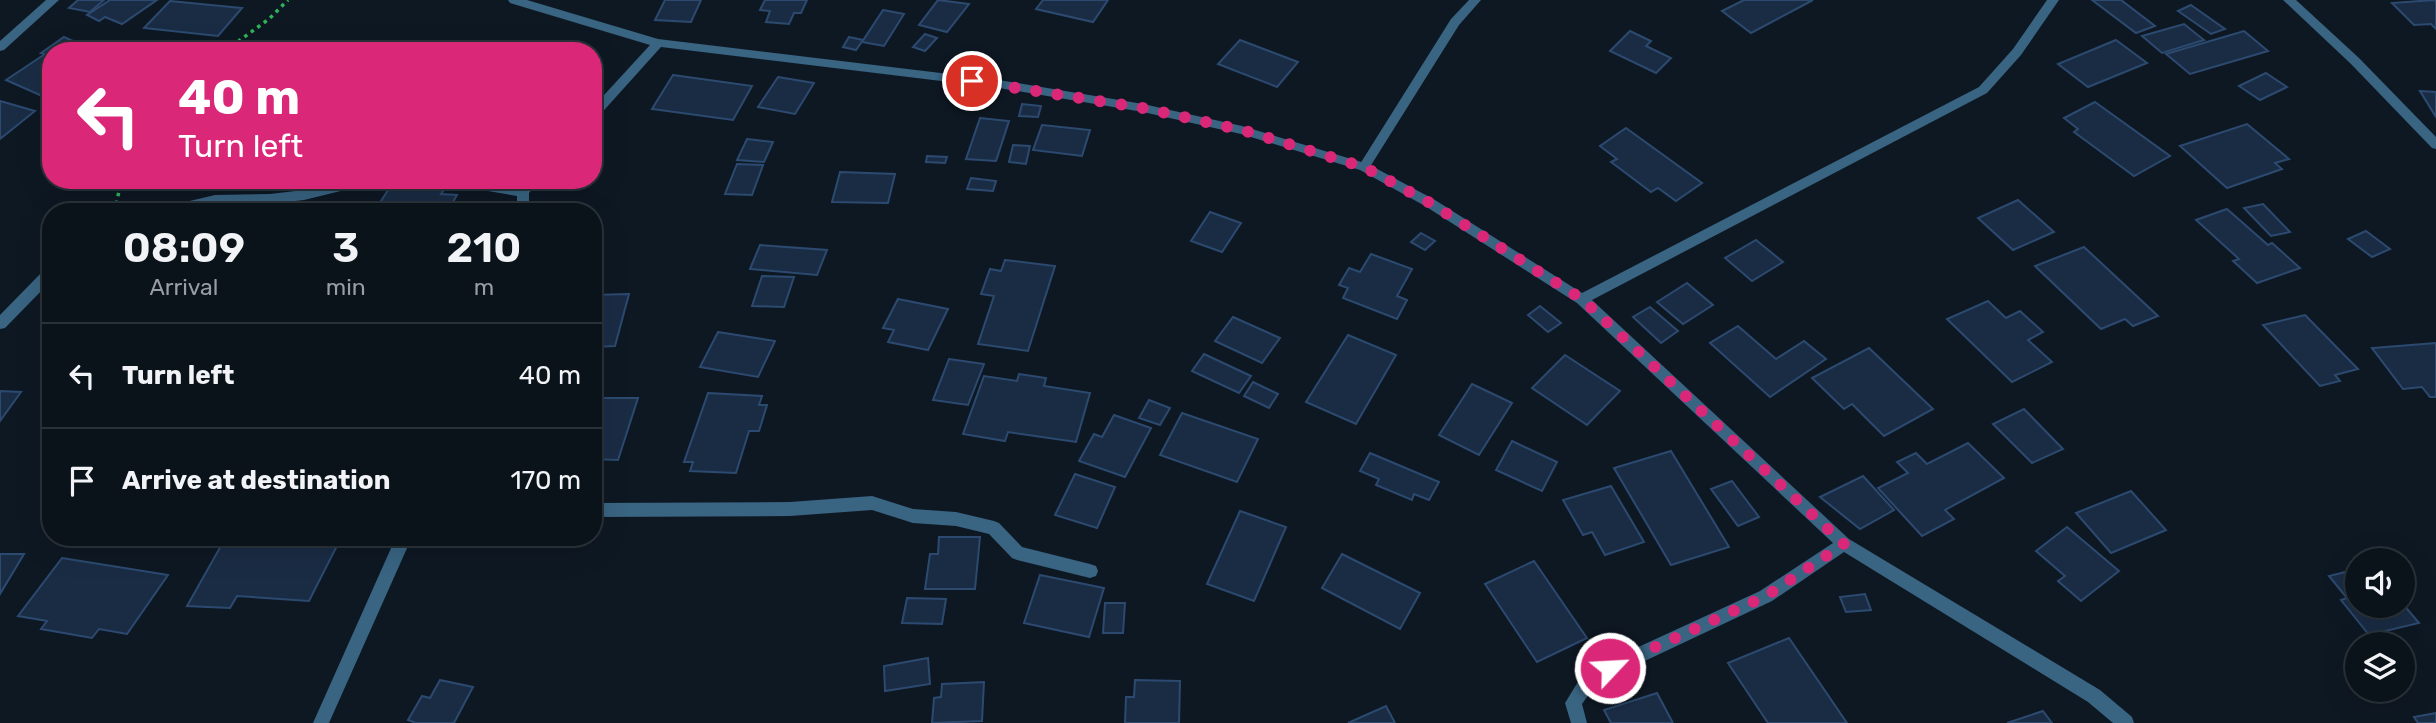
<!DOCTYPE html>
<html lang="en">
<head>
<meta charset="utf-8">
<style>
  body { margin:0; font-family:Rubik,sans-serif; background:#131b23; color:#f1f3f6; height:100vh; display:flex; flex-direction:column; font-size:26px; white-space:nowrap }
  * { box-sizing:border-box; margin:0 }
  p { font-size:23px; color:#999ea2 }
  .icon { flex:none; width:38px; height:38px; fill:none; stroke:currentColor; stroke-width:2; stroke-linecap:round; stroke-linejoin:round }
  .map { position:relative; flex:1; overflow:hidden }
  .drawer { position:absolute; left:42px; top:203px; width:560px; height:343px; display:flex; flex-direction:column; background:#0a121a; border-radius:28px; box-shadow:0 7px 28px #0002,0 0 0 2px #2a3239 }
  .drawer>* { flex:none }
  .hud { position:absolute; left:42px; top:42px; width:560px; height:147px; border-radius:28px; box-shadow:0 7px 28px #0002,0 0 0 2px #2a3239; background:#db2777; color:#fff; overflow:hidden }
  .controls { position:absolute; left:2345px; top:548px; display:grid; gap:14px }
  .controls a { display:grid; place-items:center; width:70px; height:70px; border-radius:50%; background:#0a121a; box-shadow:0 7px 28px #0002,0 0 0 2px #2a3239; font-size:35px }
  .pin { position:absolute; display:grid; place-items:center; width:60px; height:60px; color:#fff; margin:-30px; border:4px solid #fff; border-radius:50%; box-shadow:0 2px 7px #0007 }
  .me { position:absolute; width:77px; margin:-38px; rotate:65deg; stroke-linejoin:round; filter:drop-shadow(0 0 5px #0008) }
  .turn { display:flex; align-items:center; gap:24px; height:147px; padding:0 21px; font-size:32px }
  .turn .icon { width:91px; height:91px; stroke-width:2.5 }
  .turn b { display:block; font-size:49px; line-height:60px }
  .eta { display:flex; justify-content:space-evenly; align-items:center; height:119px; text-align:center }
  .eta b { font-size:42px; font-weight:600; line-height:49px }
  ul { padding:0; list-style:none }
  li { display:flex; align-items:center; gap:21px; height:105px; padding:0 21px; border-top:2px solid #2a3239 }
  li div { flex:1 }
  li b { display:block; font-size:26px }
  li em { font-style:normal }
  .map>svg:first-child { display:block }
</style>
</head>
<body>
<div class="map">
<svg width="2436" height="723" viewBox="0 0 2436 723">
  <rect width="100%" height="100%" fill="#0e1823"/>
  <g fill="#1a2c44" stroke="#2c4a70" stroke-width="2">
    <polygon points="78,0 104,0 90,12 69,8"/>
    <polygon points="110,0 157,0 122,24 105,17 99,21 87,15"/>
    <polygon points="665,0 701,0 691,22 655,20"/>
    <polygon points="765,0 807,0 801,13 794,13 789,24 766,22 770,11 760,10"/>
    <polygon points="938,0 969,4 947,32 919,25"/>
    <polygon points="1043,0 1108,0 1093,22 1036,9"/>
    <polygon points="1744,0 1813,0 1751,33 1722,11"/>
    <polygon points="2092,0 2121,0 2155,26 2136,33"/>
    <polygon points="2434,0 2436,1 2436,29 2431,24 2414,25 2392,3"/>
    <polygon points="170,1 242,8 218,36 144,28"/>
    <polygon points="2191,5 2225,29 2211,34 2178,11"/>
    <polygon points="883,10 904,14 884,46 862,42"/>
    <polygon points="2184,24 2204,40 2162,53 2142,36"/>
    <polygon points="1630,31 1651,41 1646,46 1671,58 1656,73 1610,51"/>
    <polygon points="2244,31 2268,51 2190,74 2166,54"/>
    <polygon points="925,34 937,38 925,51 913,47"/>
    <polygon points="64,37 95,51 51,51 51,88 40,95 6,80 45,54 41,53"/>
    <polygon points="849,37 863,40 856,50 843,47"/>
    <polygon points="1240,40 1298,62 1277,87 1218,64"/>
    <polygon points="2116,40 2147,63 2088,87 2058,64"/>
    <polygon points="2266,73 2287,87 2260,100 2239,86"/>
    <polygon points="673,75 752,86 733,120 652,109"/>
    <polygon points="778,77 814,83 795,114 758,107"/>
    <polygon points="2420,91 2436,92 2436,117"/>
    <polygon points="0,101 35,111 0,139"/>
    <polygon points="2095,102 2170,156 2134,176 2074,132 2078,129 2064,118"/>
    <polygon points="1022,104 1041,106 1038,117 1019,116"/>
    <polygon points="980,118 1009,121 996,161 966,159"/>
    <polygon points="2247,124 2289,159 2275,163 2282,169 2227,188 2180,146"/>
    <polygon points="1042,125 1090,130 1082,156 1033,150"/>
    <polygon points="1626,128 1702,183 1676,201 1658,188 1651,192 1611,162 1617,159 1600,146"/>
    <polygon points="747,139 773,142 764,162 737,160"/>
    <polygon points="1013,145 1030,146 1026,164 1009,162"/>
    <polygon points="927,156 947,157 945,163 926,162"/>
    <polygon points="737,164 763,165 752,195 725,194"/>
    <polygon points="840,172 895,174 888,203 832,202"/>
    <polygon points="971,178 996,181 993,191 967,189"/>
    <polygon points="411,181 448,184 441,194 457,195 447,212 374,212 390,187 406,189"/>
    <polygon points="2018,200 2054,232 2013,250 1978,218"/>
    <polygon points="2263,204 2290,232 2271,236 2244,208"/>
    <polygon points="2227,209 2268,245 2272,243 2300,268 2257,283 2233,261 2239,259 2196,220"/>
    <polygon points="1210,212 1241,223 1222,252 1191,241"/>
    <polygon points="2366,231 2390,249 2372,257 2348,239"/>
    <polygon points="1421,233 1435,241 1425,250 1411,242"/>
    <polygon points="1756,240 1783,262 1752,281 1725,258"/>
    <polygon points="760,245 827,250 817,275 750,269"/>
    <polygon points="2084,247 2158,316 2133,326 2125,319 2101,329 2035,266"/>
    <polygon points="1371,254 1412,269 1397,296 1407,300 1397,319 1343,298 1348,288 1339,285 1349,268 1360,272"/>
    <polygon points="1005,260 1055,266 1028,351 978,344 994,296 981,294 990,269 1001,271"/>
    <polygon points="762,276 794,277 784,307 752,306"/>
    <polygon points="1687,283 1713,305 1683,324 1657,302"/>
    <polygon points="629,294 615,346 593,347 593,295"/>
    <polygon points="898,299 948,309 928,350 888,342 894,330 883,328"/>
    <polygon points="1988,301 2006,318 2020,311 2043,332 2028,340 2052,362 2012,382 1947,319"/>
    <polygon points="1540,306 1561,323 1548,332 1528,315"/>
    <polygon points="1650,307 1678,331 1661,343 1633,317"/>
    <polygon points="2305,315 2358,369 2335,375 2340,381 2320,386 2263,325"/>
    <polygon points="1233,317 1280,338 1262,363 1215,341"/>
    <polygon points="1738,326 1776,359 1804,341 1826,359 1770,397 1710,343"/>
    <polygon points="718,332 775,341 758,377 700,367"/>
    <polygon points="1348,335 1396,355 1356,424 1306,402"/>
    <polygon points="2436,343 2436,397 2430,397 2422,387 2403,389 2372,348"/>
    <polygon points="1869,348 1933,409 1884,436 1852,404 1844,409 1812,378"/>
    <polygon points="1204,354 1251,376 1239,393 1192,371"/>
    <polygon points="1565,355 1620,391 1587,425 1532,388"/>
    <polygon points="949,359 984,364 968,405 933,400"/>
    <polygon points="1019,374 1046,378 1044,386 1090,393 1076,442 1008,432 1005,441 963,434 984,376 1017,381"/>
    <polygon points="1253,382 1278,394 1269,408 1244,396"/>
    <polygon points="1472,384 1512,403 1479,455 1439,435"/>
    <polygon points="0,391 21,392 0,421"/>
    <polygon points="708,393 762,396 759,405 767,405 759,431 749,431 736,473 690,471 693,462 684,462"/>
    <polygon points="594,398 638,398 618,460 593,459"/>
    <polygon points="1149,400 1170,408 1160,425 1139,418"/>
    <polygon points="2024,409 2063,449 2032,463 1993,424"/>
    <polygon points="1182,413 1258,439 1237,482 1160,455"/>
    <polygon points="1114,415 1151,428 1125,477 1079,461 1094,434 1102,437"/>
    <polygon points="1512,441 1557,462 1542,491 1496,470"/>
    <polygon points="1968,443 2004,478 1945,510 1954,519 1922,536 1878,488 1908,473 1897,462 1916,453 1927,464"/>
    <polygon points="1671,451 1729,547 1671,565 1614,468"/>
    <polygon points="1370,453 1439,482 1429,500 1414,494 1412,500 1376,485 1379,479 1360,471"/>
    <polygon points="1075,474 1115,487 1097,528 1055,515"/>
    <polygon points="1863,476 1894,510 1860,529 1820,497"/>
    <polygon points="1732,481 1759,517 1738,526 1711,489"/>
    <polygon points="1611,486 1644,542 1605,555 1592,532 1583,535 1563,500"/>
    <polygon points="2131,491 2166,530 2111,553 2076,513"/>
    <polygon points="1240,511 1286,527 1254,601 1207,584"/>
    <polygon points="2067,527 2119,571 2081,601 2058,581 2065,576 2036,551"/>
    <polygon points="226,537 275,537 339,542 309,601 237,596 230,608 187,606"/>
    <polygon points="939,537 980,537 975,589 925,589 930,554 938,554"/>
    <polygon points="0,554 24,554 0,594"/>
    <polygon points="1342,554 1420,593 1400,629 1322,588"/>
    <polygon points="62,558 168,575 127,634 99,629 92,638 41,629 47,621 18,616"/>
    <polygon points="1534,561 1587,638 1537,662 1485,584"/>
    <polygon points="2357,569 2357,606 2403,604 2419,623 2369,635 2341,600 2347,598 2329,576"/>
    <polygon points="1040,575 1104,588 1089,637 1024,623"/>
    <polygon points="1865,594 1871,610 1846,612 1840,597"/>
    <polygon points="907,598 946,599 942,624 902,623"/>
    <polygon points="1105,603 1125,603 1123,633 1103,633"/>
    <polygon points="1789,638 1847,723 1768,723 1728,663"/>
    <polygon points="928,658 930,684 885,691 884,666"/>
    <polygon points="440,680 473,687 454,723 416,723 408,720 422,696 430,698"/>
    <polygon points="1135,680 1180,681 1179,723 1125,723 1126,697 1134,697"/>
    <polygon points="984,682 982,721 932,723 934,698 941,697 942,684"/>
    <polygon points="1657,693 1673,723 1611,723 1604,710"/>
    <polygon points="1386,706 1395,723 1348,723"/>
    <polygon points="2043,711 2052,723 2007,723"/>
    <polygon points="2436,713 2436,723 2418,723 2414,717"/>
  </g>
  <g fill="none" stroke-linecap="round" stroke-linejoin="round">
    <g stroke="#2fb457" stroke-width="3.5" stroke-dasharray="3.5 4.5" stroke-linecap="butt">
      <polyline points="225,51 269,19 288,0"/>
      <polyline points="115,212 121,180"/>
    </g>
    <g fill="#396482" fill-rule="evenodd">
      <polygon points="1469,0 1481,0 1459,25 1368,170 1360,170 1358,167 1360,164 1451,19"/>
      <polygon points="872,496 913,509 956,512 994,521 999,523 1022,547 1090,564 1096,566 1098,571 1096,576 1090,578 1017,560 1012,558 989,534 956,526 913,523 872,510 790,516 593,517 593,503 790,502"/>
    </g>
    <g fill="#396482" fill-rule="evenodd">
      <polygon points="46,0 59,0 4,50 0,51 0,41"/>
      <polygon points="508,0 527,0 658,39 999,80 1143,104 1242,126 1368,164 1435,200 1582,293 1979,87 2013,49 2047,0 2059,0 2021,55 1987,93 1592,300 1849,539 2100,690 2132,717 2134,723 2113,723 2088,702 1844,552 1772,601 1596,684 1582,704 1587,723 1571,723 1565,703 1584,672 1760,591 1833,543 1577,303 1425,206 1360,170 1241,134 1143,112 999,88 661,47 597,118 593,119 593,107 650,45 510,3"/>
      <polygon points="2283,0 2296,0 2359,58 2436,137 2436,149 2432,148 2351,64"/>
      <polygon points="345,180 371,180 365,185 304,200 270,204 215,205 185,212 158,212 164,207 215,195 270,194 304,190"/>
      <polygon points="447,180 481,180 520,187 526,180 540,180 529,193 529,212 517,212 517,196 453,185"/>
      <polygon points="51,267 51,281 5,328 0,329 0,315 46,268"/>
      <polygon points="396,537 412,537 329,723 313,723"/>
    </g>
  </g>
  <g fill="none" stroke-linecap="round" stroke-linejoin="round">
    <polyline stroke="#db2777" stroke-width="12" stroke-dasharray="0 21.6" points="972,81 1143,108 1242,130 1364,167 1430,203 1582,299 1844,544 1766,596 1610,668"/>
  </g>
</svg>
<div class="controls">
<a><svg class="icon" aria-label="sound" viewBox="0 0 24 24"><path d="M4 9h4l5-4v14l-5-4H4zM17 9q2 3 0 6"/></svg></a>
<a><svg class="icon" aria-label="layers" viewBox="0 0 24 24"><path d="M12 4l9 5-9 5-9-5zM3 14l9 5 9-5"/></svg></a>
</div>
<div class="pin" style="left:972px;top:81px;background:#d93025"><svg class="icon" aria-label="arrive" viewBox="0 0 24 24"><path d="M6 21V4h12l-3 4 3 4H6"/></svg></div>
<svg class="me" style="left:1610px;top:668px" viewBox="-20 -20 40 40"><circle r="17" fill="#db2777" stroke="#fff" stroke-width="3"/><path d="M0-11L8 9 0 5-8 9z" fill="#fff"/></svg>
<div class="hud">
<div class="turn"><svg class="icon" aria-label="left" viewBox="0 0 24 24"><path d="M17 20v-9H6M10 6l-5 5 5 5"/></svg><div><b>40 m</b>Turn left</div></div>
</div>
<section class="drawer">
<div class="eta">
<div><b>08:09</b><p>Arrival</p></div>
<div><b>3</b><p>min</p></div>
<div><b>210</b><p>m</p></div>
</div>
<ul>
<li><svg class="icon" aria-label="left" viewBox="0 0 24 24"><path d="M17 20v-9H6M10 6l-5 5 5 5"/></svg><div><b>Turn left</b></div><em>40 m</em></li>
<li><svg class="icon" aria-label="arrive" viewBox="0 0 24 24"><path d="M6 21V4h12l-3 4 3 4H6"/></svg><div><b>Arrive at destination</b></div><em>170 m</em></li>
</ul>
</section>
</div>
</body>
</html>
